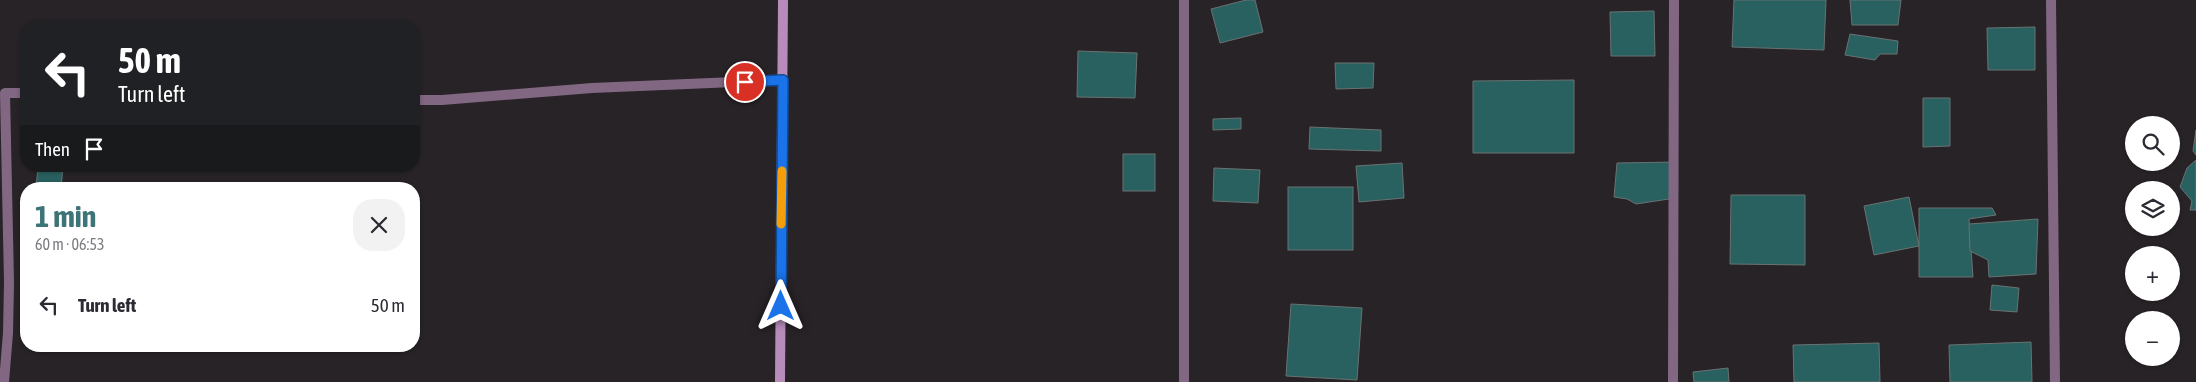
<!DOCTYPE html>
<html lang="en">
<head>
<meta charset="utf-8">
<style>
  body { margin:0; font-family:"Asap Condensed",sans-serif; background:#f2f2f3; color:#2b2b33; height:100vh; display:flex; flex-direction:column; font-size:19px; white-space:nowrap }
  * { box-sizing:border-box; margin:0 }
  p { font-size:16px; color:#7c7c81 }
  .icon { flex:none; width:28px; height:28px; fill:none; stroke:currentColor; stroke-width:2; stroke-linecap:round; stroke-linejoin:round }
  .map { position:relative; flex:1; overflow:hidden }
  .sheet { position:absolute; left:20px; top:182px; width:400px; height:170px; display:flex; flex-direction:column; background:#fff; border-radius:20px; box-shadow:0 1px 4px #0004 }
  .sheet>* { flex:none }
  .top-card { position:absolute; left:20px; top:20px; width:400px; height:152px; border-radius:20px; box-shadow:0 1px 4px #0004; background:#202124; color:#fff; overflow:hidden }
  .tools { position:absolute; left:2125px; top:116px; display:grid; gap:10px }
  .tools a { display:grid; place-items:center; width:55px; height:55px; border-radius:50%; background:#fff; box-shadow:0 1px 4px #0004; font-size:25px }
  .pin { position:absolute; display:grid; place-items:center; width:42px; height:42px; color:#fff; margin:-21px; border:2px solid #fff; border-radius:50%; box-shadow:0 1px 5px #0007 }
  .me { position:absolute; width:55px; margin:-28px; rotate:0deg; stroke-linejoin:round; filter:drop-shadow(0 0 4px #0008) }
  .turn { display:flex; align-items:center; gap:18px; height:105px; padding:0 15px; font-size:22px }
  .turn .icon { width:65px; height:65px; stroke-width:2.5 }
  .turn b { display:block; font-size:35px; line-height:42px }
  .then { display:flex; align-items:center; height:48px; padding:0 15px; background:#0003; gap:10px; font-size:19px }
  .round { display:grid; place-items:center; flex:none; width:52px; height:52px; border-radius:20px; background:#f2f2f3 }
  .head { display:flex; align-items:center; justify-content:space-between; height:85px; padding:0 15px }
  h1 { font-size:30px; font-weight:700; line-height:38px; color:#3d7478 }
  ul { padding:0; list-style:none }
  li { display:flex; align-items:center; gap:15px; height:75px; padding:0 15px }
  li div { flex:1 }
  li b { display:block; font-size:19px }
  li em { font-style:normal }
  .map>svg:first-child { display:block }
</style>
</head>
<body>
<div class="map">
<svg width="2196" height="382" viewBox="0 0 2196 382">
  <rect width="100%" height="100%" fill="#272327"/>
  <g fill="#296160" stroke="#6a7271">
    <polygon points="1246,0 1255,0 1263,32 1220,43 1211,9"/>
    <polygon points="1734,0 1826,0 1824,50 1732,47"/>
    <polygon points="1850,0 1901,0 1898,25 1852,25"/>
    <polygon points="1654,11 1655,56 1611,56 1610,12"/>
    <polygon points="2035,27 2035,70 1988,70 1987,28"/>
    <polygon points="1850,34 1898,41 1897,54 1880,54 1875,60 1845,55"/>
    <polygon points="1078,51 1137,53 1135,98 1077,97"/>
    <polygon points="1335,63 1374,63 1373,88 1336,89"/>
    <polygon points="1574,80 1574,153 1473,153 1473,81"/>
    <polygon points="1923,98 1950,98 1950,146 1923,147"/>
    <polygon points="1241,118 1241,129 1213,130 1213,119"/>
    <polygon points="1310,127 1381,130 1381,151 1309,149"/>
    <polygon points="2196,130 2196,155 2193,151"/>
    <rect x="1123" y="154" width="32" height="37"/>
    <polygon points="2196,160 2196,210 2190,210 2192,201 2180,187 2187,168"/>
    <polygon points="1675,162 1669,199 1636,204 1627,199 1614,197 1617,163"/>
    <polygon points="1402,163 1404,198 1359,202 1356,166"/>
    <polygon points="38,166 63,166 61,189 36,189"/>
    <polygon points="1214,168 1260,170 1258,203 1213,201"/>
    <rect x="1288" y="187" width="65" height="63"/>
    <polygon points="1731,195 1805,195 1805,265 1730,264"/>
    <polygon points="1909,197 1919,246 1874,255 1864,206"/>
    <polygon points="1919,208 1992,208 1996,215 1969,219 1973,277 1919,277"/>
    <polygon points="2038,219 2036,274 1989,277 1988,260 1970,251 1969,224"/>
    <polygon points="1992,285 2019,288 2017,312 1990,310"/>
    <polygon points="1291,304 1362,308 1357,380 1286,376"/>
    <polygon points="2031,342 2032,382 1950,382 1949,345"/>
    <polygon points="1879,343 1880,382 1794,382 1793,345"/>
    <polygon points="1728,368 1729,382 1694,382 1693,372"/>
  </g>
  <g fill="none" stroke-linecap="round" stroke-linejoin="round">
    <g stroke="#826783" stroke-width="10">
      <polyline points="1184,0 1184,382"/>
      <polyline points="2051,0 2055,382"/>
      <polyline points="414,100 442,100 592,88 783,80"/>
      <polyline points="4,382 8,333 9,282 5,93 26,93"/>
      <polyline points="1673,382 1674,0"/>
    </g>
    <polyline stroke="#b78cba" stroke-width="10" points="780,382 783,0"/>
  </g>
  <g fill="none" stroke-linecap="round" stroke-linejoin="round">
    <defs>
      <polyline id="route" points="745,82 783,80 781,306"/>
    </defs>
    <use href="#route" stroke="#114b97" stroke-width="12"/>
    <use href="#route" stroke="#1a73e8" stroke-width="9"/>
    <polyline stroke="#f59e0b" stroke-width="9" points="781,224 782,171"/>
  </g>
</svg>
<div class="tools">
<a><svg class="icon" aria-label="search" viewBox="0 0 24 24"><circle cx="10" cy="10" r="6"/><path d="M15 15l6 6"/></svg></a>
<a><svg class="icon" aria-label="layers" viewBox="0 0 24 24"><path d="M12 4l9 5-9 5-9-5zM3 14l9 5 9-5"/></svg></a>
<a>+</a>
<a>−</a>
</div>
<div class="pin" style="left:745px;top:82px;background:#d93025"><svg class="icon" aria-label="arrive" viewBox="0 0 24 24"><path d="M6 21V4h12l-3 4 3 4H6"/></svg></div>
<svg class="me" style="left:781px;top:306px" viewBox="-20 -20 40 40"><path d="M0-17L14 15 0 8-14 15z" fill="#1a73e8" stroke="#fff" stroke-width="4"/></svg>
<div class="top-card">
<div class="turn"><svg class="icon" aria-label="left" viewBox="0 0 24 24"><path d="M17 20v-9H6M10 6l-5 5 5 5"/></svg><div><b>50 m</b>Turn left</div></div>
<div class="then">Then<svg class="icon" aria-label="arrive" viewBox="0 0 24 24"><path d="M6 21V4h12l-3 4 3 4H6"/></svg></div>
</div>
<section class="sheet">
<div class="head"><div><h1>1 min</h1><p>60 m · 06:53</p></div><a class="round"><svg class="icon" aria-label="close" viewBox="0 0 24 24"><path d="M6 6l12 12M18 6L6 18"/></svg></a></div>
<ul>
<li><svg class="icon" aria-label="left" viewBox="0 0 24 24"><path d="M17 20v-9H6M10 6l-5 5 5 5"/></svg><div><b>Turn left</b></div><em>50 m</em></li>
</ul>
</section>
</div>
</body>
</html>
